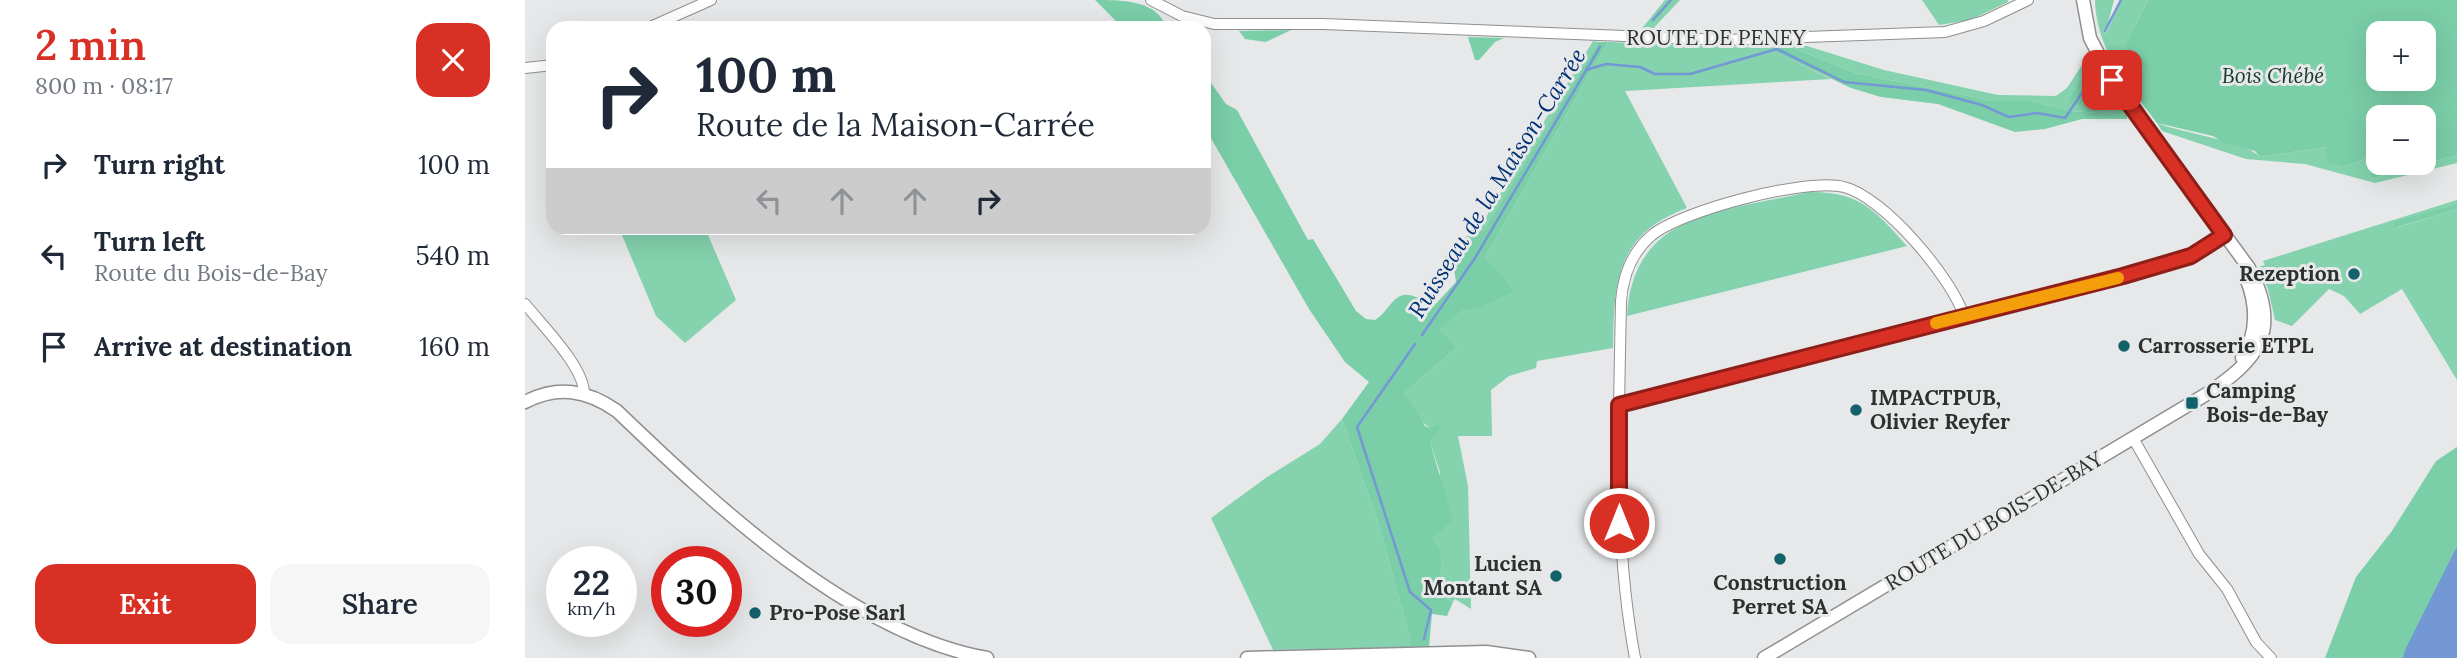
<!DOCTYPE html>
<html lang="en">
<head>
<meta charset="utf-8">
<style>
  body { margin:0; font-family:Lora,serif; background:#f6f6f7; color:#1f2937; height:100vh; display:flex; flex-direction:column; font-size:26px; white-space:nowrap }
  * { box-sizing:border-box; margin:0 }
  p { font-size:23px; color:#747a83 }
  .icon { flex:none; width:38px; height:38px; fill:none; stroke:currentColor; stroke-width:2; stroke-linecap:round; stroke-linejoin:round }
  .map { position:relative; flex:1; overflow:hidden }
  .drawer { display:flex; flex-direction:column; background:#fff; width:525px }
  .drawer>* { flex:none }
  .banner { position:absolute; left:21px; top:21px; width:665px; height:214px; border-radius:21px; box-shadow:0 7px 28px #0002; background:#fff; color:#1f2937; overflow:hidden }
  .controls { position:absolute; left:1841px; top:21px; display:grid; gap:14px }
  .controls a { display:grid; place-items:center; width:70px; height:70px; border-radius:14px; background:#fff; box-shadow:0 7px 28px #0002; font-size:35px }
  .speed { position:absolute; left:21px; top:546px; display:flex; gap:14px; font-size:35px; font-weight:700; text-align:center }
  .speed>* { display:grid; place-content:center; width:91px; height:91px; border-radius:50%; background:#fff; box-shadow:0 7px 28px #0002; line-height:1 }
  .speed small { font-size:18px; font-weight:400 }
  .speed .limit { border:10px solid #d22; background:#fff; color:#111 }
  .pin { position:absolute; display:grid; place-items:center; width:60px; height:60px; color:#fff; margin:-30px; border-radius:14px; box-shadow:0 4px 10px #0006 }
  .me { position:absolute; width:77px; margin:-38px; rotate:0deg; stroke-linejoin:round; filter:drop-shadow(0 0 5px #0008) }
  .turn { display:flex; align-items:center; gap:24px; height:147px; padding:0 35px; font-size:32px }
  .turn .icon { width:91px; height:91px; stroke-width:2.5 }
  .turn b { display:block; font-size:49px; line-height:60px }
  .lanes { display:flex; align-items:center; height:66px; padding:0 35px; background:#0003; justify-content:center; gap:35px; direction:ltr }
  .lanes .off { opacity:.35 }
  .round { display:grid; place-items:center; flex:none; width:74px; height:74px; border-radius:21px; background:#f6f6f7 }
  .overview { display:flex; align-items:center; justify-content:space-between; height:119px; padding:0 35px }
  h1 { font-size:42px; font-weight:600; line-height:52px; color:#d93025 }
  .cta { display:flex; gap:14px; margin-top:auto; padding:14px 35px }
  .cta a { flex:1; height:80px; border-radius:21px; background:#d93025; color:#fff; font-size:28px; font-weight:600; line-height:80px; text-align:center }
  .cta a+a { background:#f6f6f7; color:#1f2937 }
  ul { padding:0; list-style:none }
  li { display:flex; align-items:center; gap:21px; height:91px; padding:0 35px }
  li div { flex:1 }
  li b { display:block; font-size:26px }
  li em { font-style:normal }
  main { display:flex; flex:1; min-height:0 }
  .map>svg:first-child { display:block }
</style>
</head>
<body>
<main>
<section class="drawer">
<div class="overview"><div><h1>2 min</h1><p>800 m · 08:17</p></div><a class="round" style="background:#d93025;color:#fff"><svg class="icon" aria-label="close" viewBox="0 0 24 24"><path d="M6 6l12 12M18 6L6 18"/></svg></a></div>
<ul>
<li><svg class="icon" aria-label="right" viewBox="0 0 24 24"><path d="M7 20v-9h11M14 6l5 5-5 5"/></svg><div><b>Turn right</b></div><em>100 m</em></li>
<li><svg class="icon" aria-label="left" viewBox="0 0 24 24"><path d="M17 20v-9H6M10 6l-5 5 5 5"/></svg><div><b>Turn left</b><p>Route du Bois-de-Bay</p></div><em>540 m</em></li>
<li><svg class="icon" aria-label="arrive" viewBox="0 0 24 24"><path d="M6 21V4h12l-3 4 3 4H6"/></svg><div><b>Arrive at destination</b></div><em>160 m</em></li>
</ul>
<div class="cta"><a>Exit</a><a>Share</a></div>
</section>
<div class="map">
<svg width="1932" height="658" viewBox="0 0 1932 658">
  <rect width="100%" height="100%" fill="#e6e8e9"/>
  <g fill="#84d2ae">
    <polygon points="1140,0 1155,0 1123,34 1114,32"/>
    <polygon points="1397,0 1483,0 1483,2 1445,20 1414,25"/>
    <path d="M1570 0H1589L1580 35 1597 0H1623C1605 37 1591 57 1612 97 1589 68 1571 38 1570 0Z"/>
    <polygon points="1068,41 1073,42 959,230 952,232"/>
    <path d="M1083 42 1242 48 1306 79 1100 91 1162 208C1091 235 1089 280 1088 348L1012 361 1011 368 984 376 966 390 967 436H933L943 486 946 609 930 599 928 602 908 592C919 573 921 555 905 538L915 472 905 442V428L894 420 879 393 932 347 913 329 938 310 988 291 960 257Z"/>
    <polygon points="1263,46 1282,46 1359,70 1473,95 1531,96 1542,88 1563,56 1565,61 1543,100 1557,104 1573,74 1602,115 1545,111 1506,101 1468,101 1330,73"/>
    <path d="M1632 123C1653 132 1723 142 1735 157L1801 147 1819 166 1841 159 1846 179 1932 155V163L1850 183 1780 164 1721 159 1637 131Z"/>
    <path d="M1283 192C1334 191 1350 210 1382 246L1102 316C1108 210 1200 212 1283 192Z"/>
    <polygon points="1932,200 1932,204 1868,223 1871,228 1932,209 1932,380 1877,289 1835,314 1819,296 1804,289 1767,326 1750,320 1743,289 1733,267 1740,265 1738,261"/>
    <polygon points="94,228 180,228 211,300 160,343 131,316"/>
    <polygon points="817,419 853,522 885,637 885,647 748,650 686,518 742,477 795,444"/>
  </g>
  <g fill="#7acea8" fill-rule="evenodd">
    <path d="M570 0C595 0 627 0 639 22L633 28H598Z"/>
    <path d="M1623 0H1932V155L1846 179 1841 159 1819 166 1802 163 1801 147 1735 157 1730 151 1699 143 1688 136 1632 123 1612 97 1601 70 1602 43ZM1853 33H1899V79H1853ZM1853 117H1899V163H1853Z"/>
    <polygon points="766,30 741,42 720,39 714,31"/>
    <polygon points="943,37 979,38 970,42 954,60 950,60"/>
    <path d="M1073 42H1083L960 257 989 291 953 308 938 310 914 329 932 347 879 393 900 426 905 428 913 424 916 427 905 442 928 521 906 538C921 555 919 572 908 592L928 602 922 616 907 614 904 646 885 647V637L853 522 817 419 844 382 820 362 784 309 679 126V73L701 104 712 110 783 240 788 239 831 311 841 319 850 320C866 311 869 286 893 298L895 310 899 307 906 309 931 282 929 268 919 259C929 240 940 236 959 230Z"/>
    <polygon points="1263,46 1330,73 1468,101 1506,101 1545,111 1602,115 1602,119 1557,119 1520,129 1490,132 1413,104 1356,97 1326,88 1242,48"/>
    <polygon points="1565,61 1573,74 1557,104 1547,105 1543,100"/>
    <polygon points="1932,204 1932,209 1870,228 1868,222"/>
    <polygon points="1932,447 1932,546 1878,658 1800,658 1831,577 1867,531 1911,461"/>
  </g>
  <polygon fill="#7398d4" points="1932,546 1932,658 1878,658 1880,650"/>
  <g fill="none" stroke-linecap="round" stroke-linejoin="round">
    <g stroke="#7398d4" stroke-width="2.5">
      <polyline points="1128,20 1146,0"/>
      <polyline points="1580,31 1596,0"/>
      <polyline points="1061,70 1081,64 1115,67 1130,74 1165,74 1252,49 1319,82 1401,90 1457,105 1484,117 1512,113 1540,118 1567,78"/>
      <polyline points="897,335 950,258 1075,47"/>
      <polyline points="890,344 832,427 885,592 906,610 899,639"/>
    </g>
    <defs>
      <g id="minor">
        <polyline points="626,0 657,16 689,24 798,24 1200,40 1420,32 1459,21 1503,0"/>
        <polyline points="123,28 186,0"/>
        <polyline points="0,68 28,65"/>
        <path d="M0 304C17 325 59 367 59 393"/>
        <polyline points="1094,405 1598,277 1666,255 1698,235"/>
        <polyline points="1608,438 1674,554 1702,589 1731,642 1746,658"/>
        <path d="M1110 658C1088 540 1094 421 1096 301 1098 276 1106 253 1126 236 1154 211 1283 177 1319 187 1359 197 1427 278 1439 316"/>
      </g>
      <g id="major">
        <path d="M1717 358C1733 333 1732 304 1721 278"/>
        <path d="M0 402C33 385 62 390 92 411 188 503 326 634 462 658"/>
        <polyline points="722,658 961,652 1004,658"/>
        <path d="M1239 658 1680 395C1733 360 1758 331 1724 268L1587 80 1565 38 1558 0"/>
      </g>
    </defs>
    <use href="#minor" stroke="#8e8f91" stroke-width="12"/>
    <use href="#major" stroke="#8e8f91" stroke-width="15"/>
    <use href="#minor" stroke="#fff" stroke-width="10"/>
    <use href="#major" stroke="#fff" stroke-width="12"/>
  </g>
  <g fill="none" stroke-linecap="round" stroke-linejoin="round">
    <defs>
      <polyline id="route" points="1094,523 1094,405 1598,276 1666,256 1699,235 1587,80"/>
    </defs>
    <use href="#route" stroke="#8d1f18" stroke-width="18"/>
    <use href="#route" stroke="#d93025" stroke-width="12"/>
    <polyline stroke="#f59e0b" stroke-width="12" points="1411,323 1593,278"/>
  </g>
  <g fill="#13616b" stroke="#e6e8e9" stroke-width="2.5">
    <circle cx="1829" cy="274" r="7"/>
    <circle cx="1599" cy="346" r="7"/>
    <rect x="1660" y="396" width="14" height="14" rx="3.5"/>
    <circle cx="1331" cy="410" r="7"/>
    <circle cx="1255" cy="559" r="7"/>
    <circle cx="1031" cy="576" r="7"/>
    <circle cx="230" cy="613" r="7"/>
  </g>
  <g text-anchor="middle" stroke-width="6" stroke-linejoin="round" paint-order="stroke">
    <g font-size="21" fill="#2e2f2f" stroke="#e6e8e9">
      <text x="1191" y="45">ROUTE DE PENEY</text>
      <text transform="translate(1469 521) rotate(-31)" y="7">ROUTE DU BOIS-DE-BAY</text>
    </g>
    <g font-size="21" font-style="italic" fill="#14392a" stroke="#e6e8e9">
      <text x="1748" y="83">Bois Chébé</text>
    </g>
    <g font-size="21" font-weight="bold" fill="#2e2f2f" stroke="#e6e8e9" text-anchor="start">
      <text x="1815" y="281" text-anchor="end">Rezeption</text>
      <text x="1613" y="353">Carrosserie ETPL</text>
      <text x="1681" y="398">Camping<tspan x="1681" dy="24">Bois-de-Bay</tspan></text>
      <text x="1345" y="405">IMPACTPUB,<tspan x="1345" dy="24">Olivier Reyfer</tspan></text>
      <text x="1017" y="571" text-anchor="end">Lucien<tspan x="1017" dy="24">Montant SA</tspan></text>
      <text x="1255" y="590" text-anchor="middle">Construction<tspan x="1255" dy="24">Perret SA</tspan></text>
      <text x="244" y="620">Pro-Pose Sarl</text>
    </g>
    <g font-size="23" font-style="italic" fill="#013075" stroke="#e6e8e9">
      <text transform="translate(972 183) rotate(-58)" y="8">Ruisseau de la Maison-Carrée</text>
    </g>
  </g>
</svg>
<div class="controls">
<a>+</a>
<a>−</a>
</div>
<div class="speed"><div>22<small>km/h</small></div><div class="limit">30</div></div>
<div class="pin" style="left:1587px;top:80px;background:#d93025"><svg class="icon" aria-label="arrive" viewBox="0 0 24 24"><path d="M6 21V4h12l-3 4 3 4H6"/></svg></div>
<svg class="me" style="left:1094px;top:523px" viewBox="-20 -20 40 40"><circle r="17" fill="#d93025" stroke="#fff" stroke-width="3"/><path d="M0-11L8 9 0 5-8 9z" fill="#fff"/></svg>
<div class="banner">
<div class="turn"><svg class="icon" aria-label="right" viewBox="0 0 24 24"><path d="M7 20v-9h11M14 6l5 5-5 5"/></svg><div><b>100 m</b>Route de la Maison-Carrée</div></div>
<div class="lanes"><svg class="icon off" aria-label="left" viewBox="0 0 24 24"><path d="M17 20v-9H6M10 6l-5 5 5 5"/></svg><svg class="icon off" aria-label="ahead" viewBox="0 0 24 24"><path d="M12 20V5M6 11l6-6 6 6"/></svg><svg class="icon off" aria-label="ahead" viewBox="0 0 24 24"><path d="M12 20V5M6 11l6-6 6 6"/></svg><svg class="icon" aria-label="right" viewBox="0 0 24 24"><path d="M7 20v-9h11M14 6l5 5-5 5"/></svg></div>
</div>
</div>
</main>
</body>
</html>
